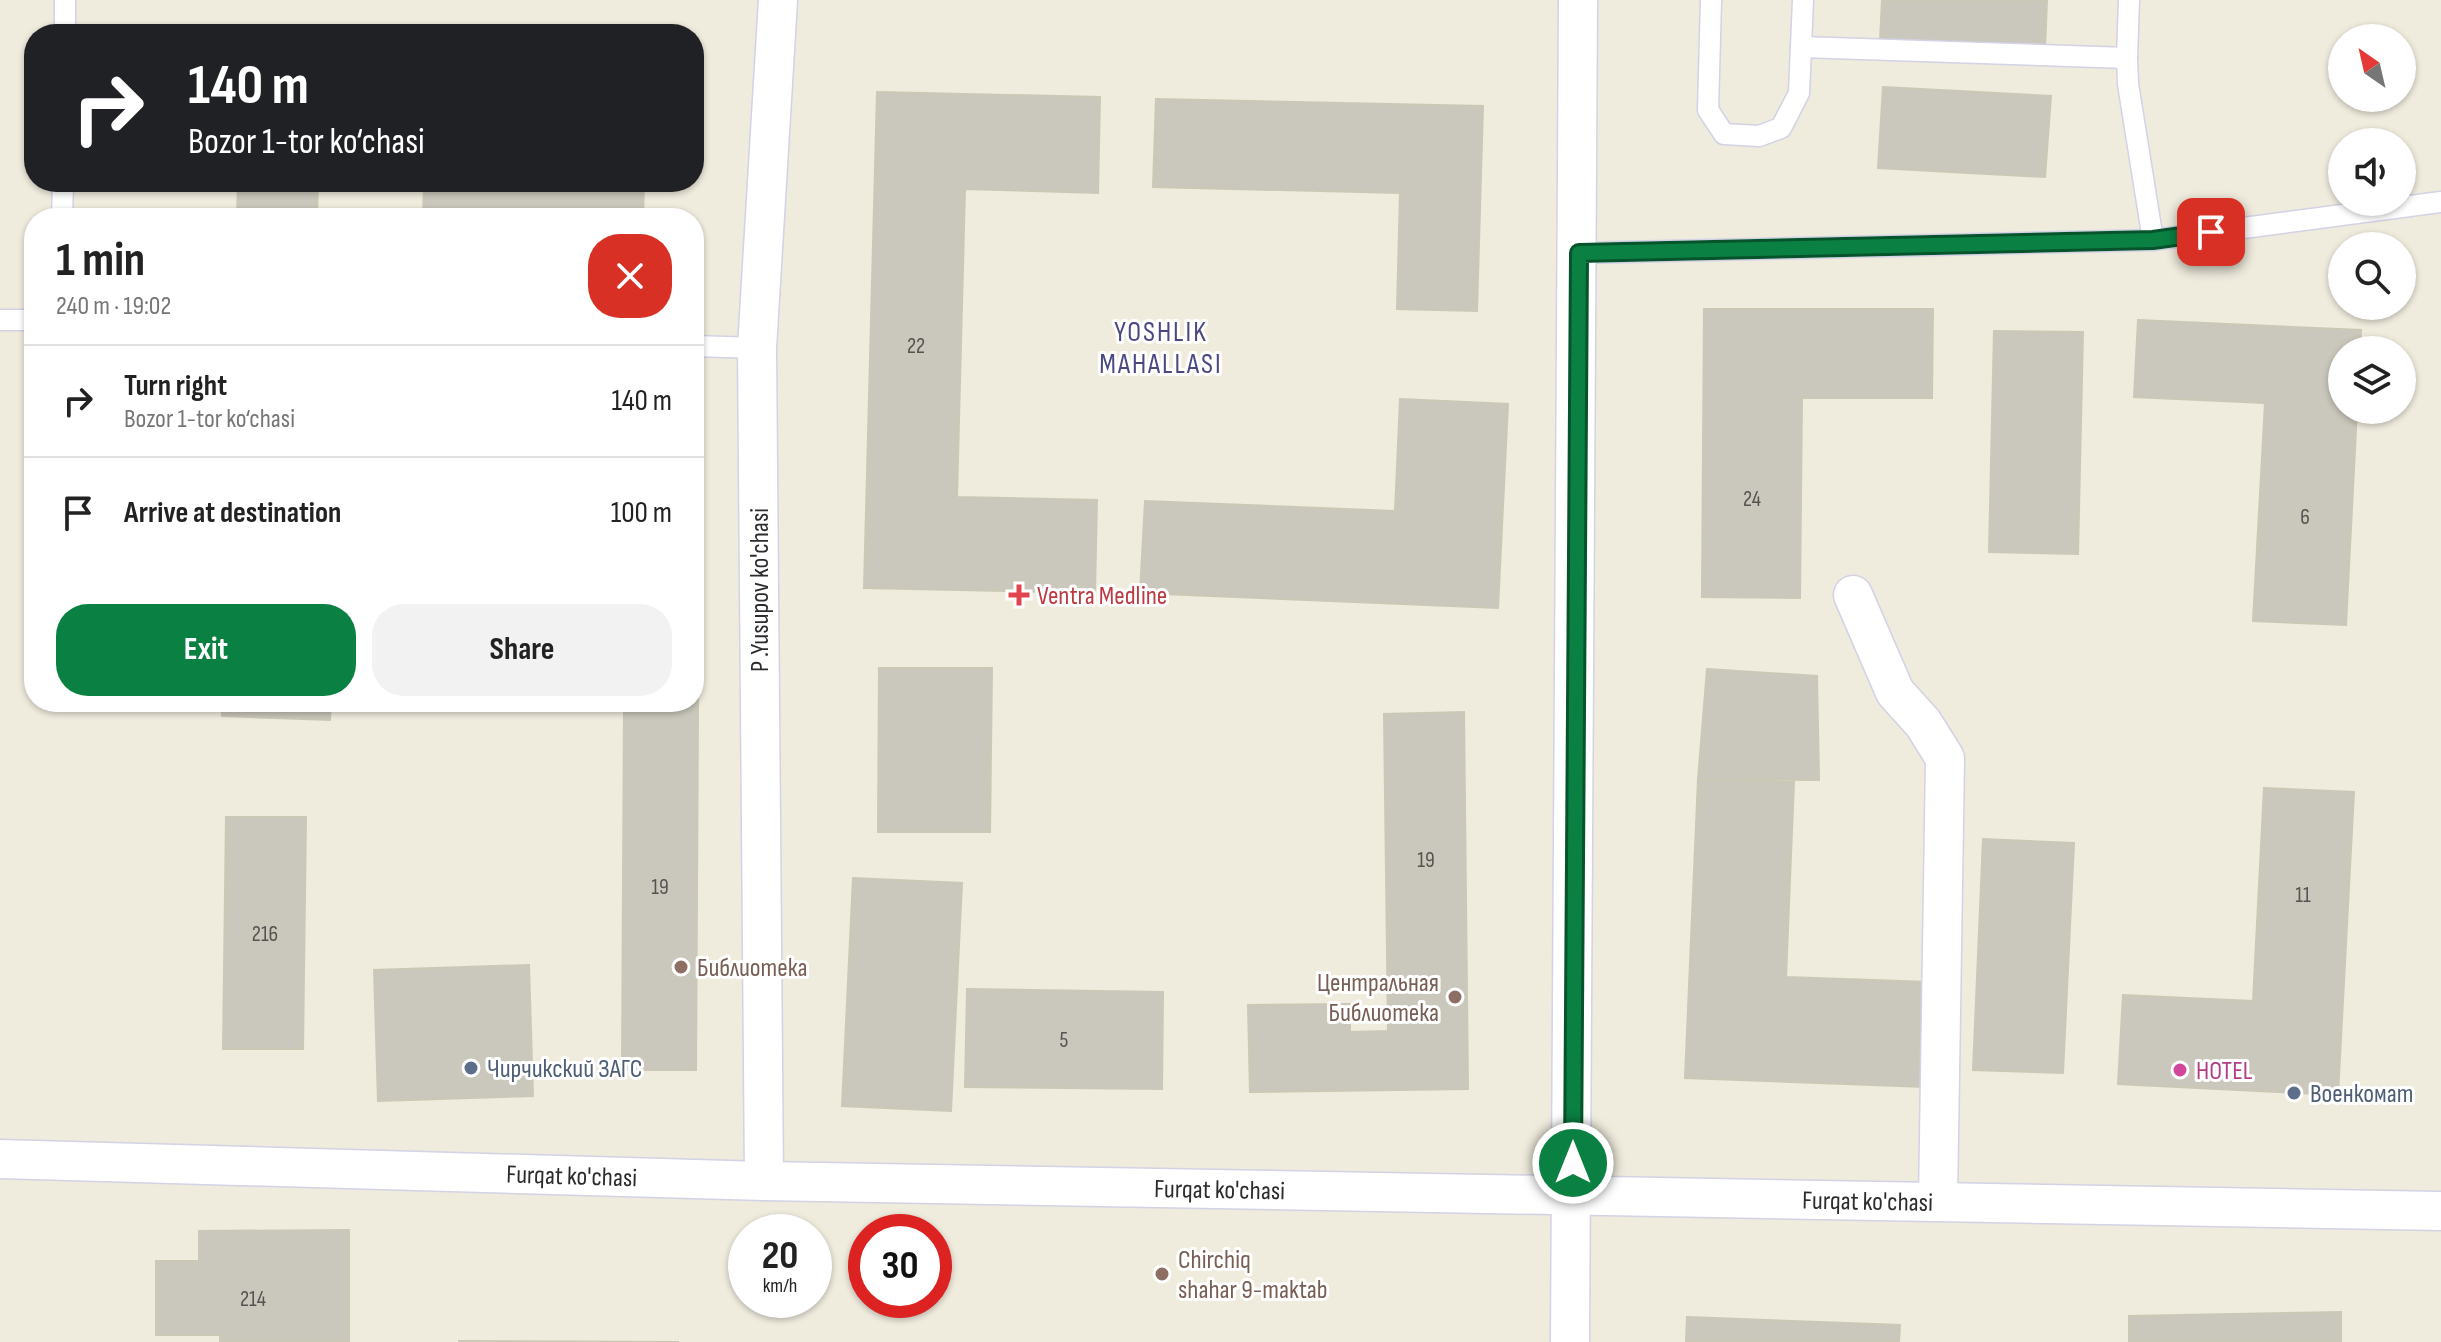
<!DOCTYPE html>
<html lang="en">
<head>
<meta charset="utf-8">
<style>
  body { margin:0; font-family:"Sofia Sans Condensed",sans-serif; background:#f2f2f2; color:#222; height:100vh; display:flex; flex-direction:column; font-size:30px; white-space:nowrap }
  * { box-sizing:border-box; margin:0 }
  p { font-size:26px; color:#767676 }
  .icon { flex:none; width:44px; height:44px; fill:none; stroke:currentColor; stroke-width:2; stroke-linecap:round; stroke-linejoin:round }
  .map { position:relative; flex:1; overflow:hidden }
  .drawer { position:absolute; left:24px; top:208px; width:680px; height:504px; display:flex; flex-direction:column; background:#fff; border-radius:32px; box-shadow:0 2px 6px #0004 }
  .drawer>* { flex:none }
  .hud { position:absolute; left:24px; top:24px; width:680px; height:168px; border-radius:32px; box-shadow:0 2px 6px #0004; background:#202124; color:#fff; overflow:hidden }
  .needle { width:52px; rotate:326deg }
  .fabs { position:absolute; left:2328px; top:24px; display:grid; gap:16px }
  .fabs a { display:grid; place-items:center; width:88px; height:88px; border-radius:50%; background:#fff; box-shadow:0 2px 6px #0004; font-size:40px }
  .speed { position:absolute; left:728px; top:1214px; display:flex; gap:16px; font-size:40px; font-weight:700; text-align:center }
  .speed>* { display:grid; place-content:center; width:104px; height:104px; border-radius:50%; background:#fff; box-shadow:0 2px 6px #0004; line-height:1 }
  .speed small { font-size:20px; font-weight:400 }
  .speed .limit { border:12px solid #d22; background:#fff; color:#111 }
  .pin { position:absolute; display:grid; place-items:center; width:68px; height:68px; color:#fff; margin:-34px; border-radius:16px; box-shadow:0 4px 12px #0006 }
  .me { position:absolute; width:88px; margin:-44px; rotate:0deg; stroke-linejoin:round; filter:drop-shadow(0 0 6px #0008) }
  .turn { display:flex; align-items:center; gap:28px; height:168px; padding:0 32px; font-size:36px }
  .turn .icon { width:104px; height:104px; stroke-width:2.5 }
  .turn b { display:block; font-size:56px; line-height:68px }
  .round { display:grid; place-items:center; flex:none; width:84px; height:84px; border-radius:32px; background:#f2f2f2 }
  .overview { display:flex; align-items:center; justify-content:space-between; height:136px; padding:0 32px }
  h1 { font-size:48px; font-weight:700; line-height:60px }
  .primary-button { display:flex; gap:16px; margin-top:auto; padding:16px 32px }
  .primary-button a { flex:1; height:92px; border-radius:32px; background:#0b8043; color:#fff; font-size:32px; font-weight:700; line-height:92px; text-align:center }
  .primary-button a+a { background:#f2f2f2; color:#222 }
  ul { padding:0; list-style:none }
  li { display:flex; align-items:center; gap:24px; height:112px; padding:0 32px; border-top:2px solid #e0e0e0 }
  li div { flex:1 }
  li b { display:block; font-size:30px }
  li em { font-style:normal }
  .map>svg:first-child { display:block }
</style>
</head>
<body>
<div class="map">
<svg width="2441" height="1342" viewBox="0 0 2441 1342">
  <rect width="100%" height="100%" fill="#efebdd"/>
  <g fill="#cac8bc" stroke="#cbc8b6" stroke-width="2">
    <polygon points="1882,0 2047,0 2045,48 1880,41"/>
    <polygon points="1883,87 2051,96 2045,177 1878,168"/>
    <polygon points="877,92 1100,97 1098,193 965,189 957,497 1097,500 1095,593 864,588"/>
    <polygon points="1156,99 1483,106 1477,311 1397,309 1400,193 1153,187"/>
    <polygon points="238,182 318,182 317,218 237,218"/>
    <polygon points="424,182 644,182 643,218 423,218"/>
    <polygon points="1704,309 1933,309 1932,398 1802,398 1800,598 1702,597"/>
    <polygon points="2138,320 2361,330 2360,350 2342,350 2342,410 2357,410 2346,625 2253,621 2265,403 2134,397"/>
    <polygon points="1994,331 2083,332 2078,554 1989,552"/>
    <polygon points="1400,399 1508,404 1498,608 1140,593 1145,501 1395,511"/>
    <polygon points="699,528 696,1070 622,1070 624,702 694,702 694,529"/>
    <polygon points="879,668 992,668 990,832 878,832"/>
    <polygon points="1707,669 1817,676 1819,780 1698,779"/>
    <polygon points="222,702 331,702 330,720 222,716"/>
    <polygon points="1464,712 1468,1089 1250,1092 1248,1005 1350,1004 1350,1032 1388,1031 1384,714"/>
    <polygon points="1698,779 1794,782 1786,977 1928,982 1925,1087 1685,1078"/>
    <polygon points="2264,788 2354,792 2338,1095 2118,1084 2123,995 2253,1001"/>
    <polygon points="226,817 306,817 303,1049 223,1049"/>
    <polygon points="1983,839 2074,843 2063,1073 1973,1070"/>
    <polygon points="853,878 962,883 951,1111 842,1106"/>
    <polygon points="529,965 533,1096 378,1101 374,970"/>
    <polygon points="967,989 1163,992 1162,1089 965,1087"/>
    <polygon points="349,1230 349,1342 220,1342 220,1335 156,1335 156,1261 199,1261 199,1231"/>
    <polygon points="2341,1312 2341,1342 2129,1342 2129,1316"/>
    <polygon points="1687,1317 1900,1325 1899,1342 1686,1342"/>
    <polygon points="459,1341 679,1342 459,1342"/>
  </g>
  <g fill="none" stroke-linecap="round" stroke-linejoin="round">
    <defs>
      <g id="lane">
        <polyline points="1711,0 1708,110 1724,134 1759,136 1781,128 1799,93 1803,0"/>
        <polyline points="65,34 65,0"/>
        <polyline points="1801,47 2127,58 2128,84 2153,240"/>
        <polyline points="2127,58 2129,0"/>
        <polyline points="62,218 63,182"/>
        <polyline points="1579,253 2153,240 2441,202"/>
        <polyline points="0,320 34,320"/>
        <polyline points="694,346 757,348"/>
      </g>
      <g id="street">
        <polyline points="1853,595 1895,692 1923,723 1945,758 1938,1201"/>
        <path id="s1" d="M0 1159 764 1181 2441 1211"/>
        <polyline points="764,1181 757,348 778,0"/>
        <polyline points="1570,1342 1578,0"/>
      </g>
    </defs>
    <use href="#lane" stroke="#d3d2e6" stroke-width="23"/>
    <use href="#street" stroke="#d3d2e6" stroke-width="41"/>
    <use href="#lane" stroke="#fff" stroke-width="20"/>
    <use href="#street" stroke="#fff" stroke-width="38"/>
  </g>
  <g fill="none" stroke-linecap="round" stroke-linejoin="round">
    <defs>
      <polyline id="route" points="1573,1163 1579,253 2153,240 2211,232"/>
    </defs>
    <use href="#route" stroke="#07532c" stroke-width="20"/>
    <use href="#route" stroke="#0b8043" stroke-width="14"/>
  </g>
  <path fill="#e0444e" stroke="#fff" stroke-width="3" d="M1015 583h8v8h8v8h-8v8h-8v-8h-8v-8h8z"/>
  <g fill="#8d6e63" stroke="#fff" stroke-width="3">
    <circle cx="681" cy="967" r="8"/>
    <circle cx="1455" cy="997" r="8"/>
    <circle cx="1162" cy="1274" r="8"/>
  </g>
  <g fill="#5c6f8a" stroke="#fff" stroke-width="3">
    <circle cx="471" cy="1068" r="8"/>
    <circle cx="2294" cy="1093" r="8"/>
  </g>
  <circle fill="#d1479c" stroke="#fff" stroke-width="3" cx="2180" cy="1070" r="8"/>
  <g text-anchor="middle" stroke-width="6" stroke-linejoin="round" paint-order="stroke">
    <g font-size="22" fill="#545350">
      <text x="916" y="353">22</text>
      <text x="1752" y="506">24</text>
      <text x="2305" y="524">6</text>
      <text x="1426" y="867">19</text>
      <text x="660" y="894">19</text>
      <text x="2303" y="902">11</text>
      <text x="265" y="941">216</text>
      <text x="1064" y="1047">5</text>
      <text x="253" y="1306">214</text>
    </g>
    <g font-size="26" fill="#2c2c2c" stroke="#fff">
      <text transform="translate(759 590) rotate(-90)" y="9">P .Yusupov ko'chasi</text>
      <text dy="9" stroke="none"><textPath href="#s1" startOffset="572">Furqat ko'chasi</textPath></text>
      <text dy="9" stroke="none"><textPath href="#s1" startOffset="1220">Furqat ko'chasi</textPath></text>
      <text dy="9" stroke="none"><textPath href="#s1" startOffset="1868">Furqat ko'chasi</textPath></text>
    </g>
    <g font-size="26" fill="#be3a42" stroke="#fff" text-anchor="start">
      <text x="1037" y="604">Ventra Medline</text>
    </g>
    <g font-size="26" fill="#785e54" stroke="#fff" text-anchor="start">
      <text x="697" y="976">Библиотека</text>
      <text x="1439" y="991" text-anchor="end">Центральная<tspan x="1439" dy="30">Библиотека</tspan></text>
      <text x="1178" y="1268">Chirchiq<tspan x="1178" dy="30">shahar 9-maktab</tspan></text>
    </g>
    <g font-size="26" fill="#4e5e75" stroke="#fff" text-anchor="start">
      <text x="487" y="1077">Чирчикский ЗАГС</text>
      <text x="2310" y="1102">Военкомат</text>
    </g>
    <g font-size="26" fill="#b23c85" stroke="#fff" text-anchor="start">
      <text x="2196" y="1079">HOTEL</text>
    </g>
    <g font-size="28" letter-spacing="2" fill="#4a4782" stroke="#fff">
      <text x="1161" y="341">YOSHLIK<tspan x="1161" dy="32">MAHALLASI</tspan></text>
    </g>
  </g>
</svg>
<div class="fabs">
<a><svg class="needle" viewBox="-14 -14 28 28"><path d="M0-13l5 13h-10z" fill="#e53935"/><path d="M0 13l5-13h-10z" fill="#767676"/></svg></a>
<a><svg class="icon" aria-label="sound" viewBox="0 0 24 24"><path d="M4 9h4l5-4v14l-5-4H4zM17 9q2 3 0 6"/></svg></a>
<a><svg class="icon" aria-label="search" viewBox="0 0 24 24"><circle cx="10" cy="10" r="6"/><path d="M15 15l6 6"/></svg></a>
<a><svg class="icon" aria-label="layers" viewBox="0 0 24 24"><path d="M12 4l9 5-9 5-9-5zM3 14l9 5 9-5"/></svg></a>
</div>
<div class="speed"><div>20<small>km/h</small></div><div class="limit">30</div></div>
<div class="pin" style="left:2211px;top:232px;background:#d93025"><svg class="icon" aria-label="arrive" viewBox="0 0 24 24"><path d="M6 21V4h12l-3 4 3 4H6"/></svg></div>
<svg class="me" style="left:1573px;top:1163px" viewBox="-20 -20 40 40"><circle r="17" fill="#0b8043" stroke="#fff" stroke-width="3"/><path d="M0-11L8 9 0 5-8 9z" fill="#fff"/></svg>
<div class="hud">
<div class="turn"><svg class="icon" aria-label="right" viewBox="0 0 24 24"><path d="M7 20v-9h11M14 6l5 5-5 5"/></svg><div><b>140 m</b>Bozor 1-tor ko‘chasi</div></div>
</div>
<section class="drawer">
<div class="overview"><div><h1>1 min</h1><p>240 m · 19:02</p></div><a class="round" style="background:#d93025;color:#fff"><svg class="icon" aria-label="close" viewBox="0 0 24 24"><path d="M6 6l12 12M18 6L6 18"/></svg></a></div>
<ul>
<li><svg class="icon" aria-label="right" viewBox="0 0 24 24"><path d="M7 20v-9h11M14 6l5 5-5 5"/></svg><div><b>Turn right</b><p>Bozor 1-tor ko‘chasi</p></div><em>140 m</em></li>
<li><svg class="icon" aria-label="arrive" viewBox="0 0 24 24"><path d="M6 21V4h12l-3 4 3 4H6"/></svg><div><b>Arrive at destination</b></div><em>100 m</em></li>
</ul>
<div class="primary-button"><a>Exit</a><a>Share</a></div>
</section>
</div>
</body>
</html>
